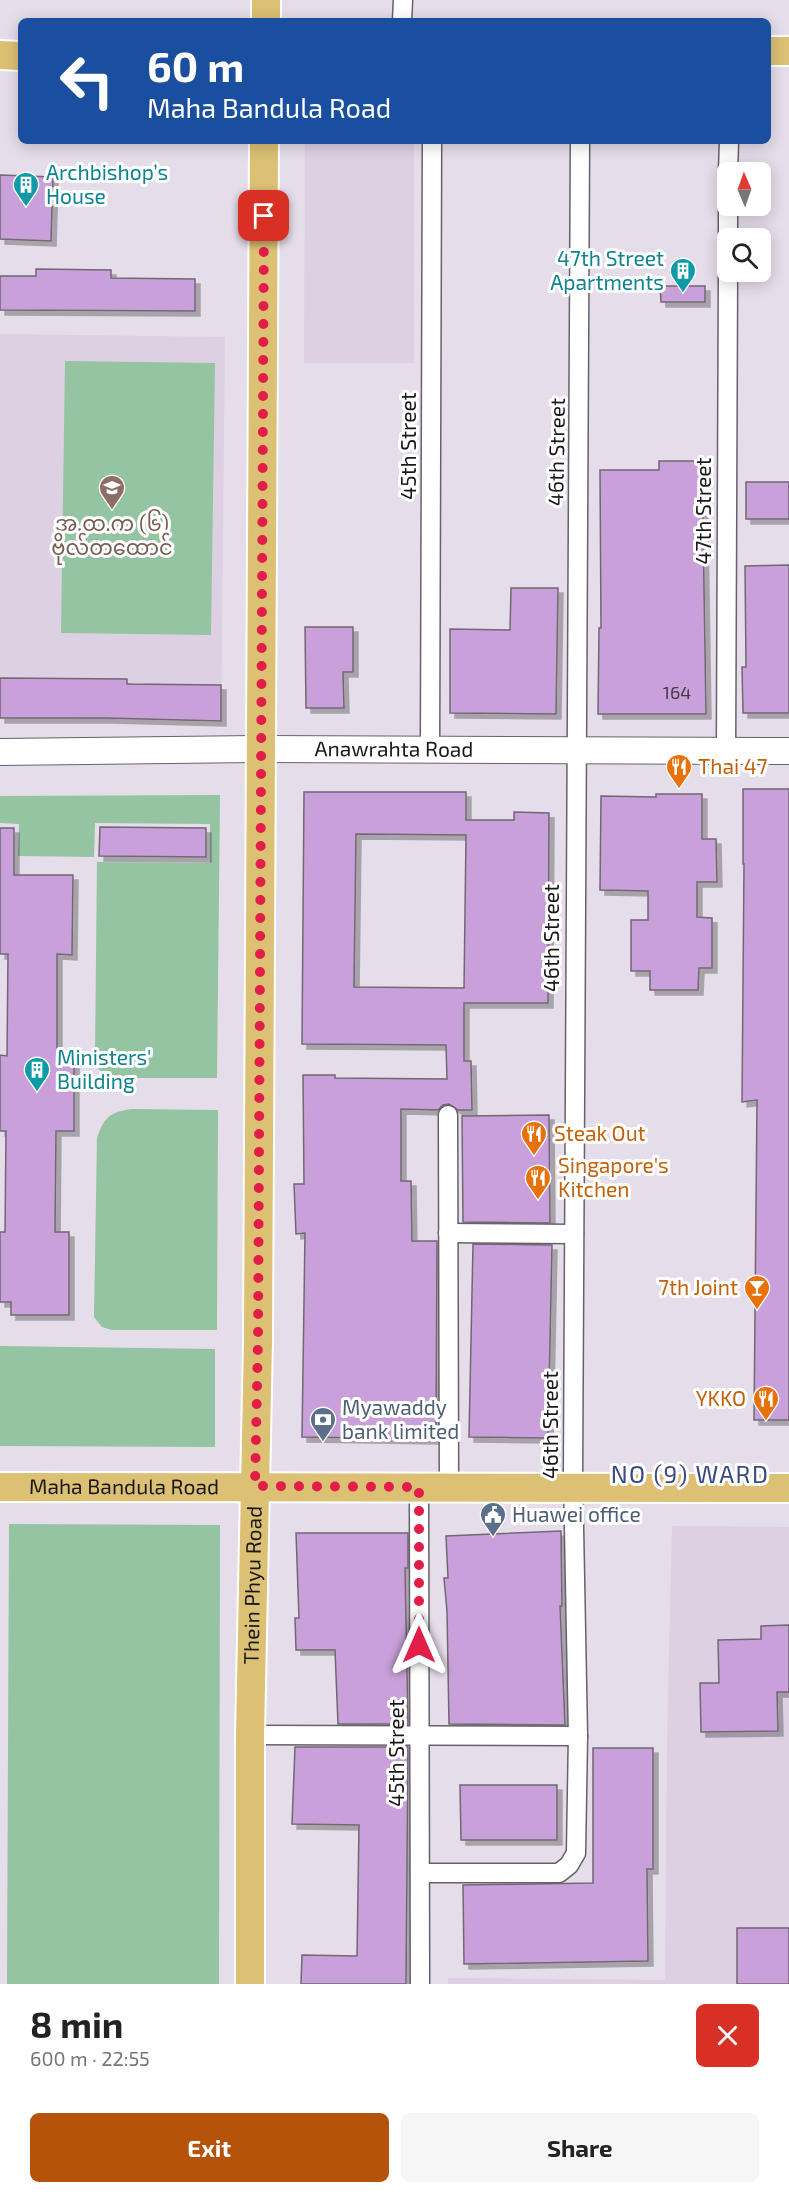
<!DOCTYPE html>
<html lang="en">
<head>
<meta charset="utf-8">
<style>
  body { margin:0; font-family:"Exo 2","Noto Sans Myanmar",sans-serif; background:#f6f6f6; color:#222; height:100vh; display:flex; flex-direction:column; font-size:22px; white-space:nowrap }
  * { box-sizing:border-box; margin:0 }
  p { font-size:20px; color:#767676 }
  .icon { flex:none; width:33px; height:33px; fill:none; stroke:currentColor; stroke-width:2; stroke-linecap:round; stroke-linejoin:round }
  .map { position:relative; height:1984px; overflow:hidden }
  .details { display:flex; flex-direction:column; background:#fff; flex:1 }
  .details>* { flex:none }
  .hud { position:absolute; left:18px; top:18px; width:753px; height:126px; border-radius:9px; box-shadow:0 3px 15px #0003; background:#1a4fa0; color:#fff; overflow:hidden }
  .needle { width:39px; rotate:358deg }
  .fabs { position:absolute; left:717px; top:162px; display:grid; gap:12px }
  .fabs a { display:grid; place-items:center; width:54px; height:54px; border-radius:9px; background:#fff; box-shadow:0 3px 15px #0003; font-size:30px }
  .pin { position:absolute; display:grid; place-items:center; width:51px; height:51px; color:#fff; margin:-26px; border-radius:12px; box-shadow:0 3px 9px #0006 }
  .me { position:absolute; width:66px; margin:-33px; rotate:0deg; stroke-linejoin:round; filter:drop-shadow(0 0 4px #0008) }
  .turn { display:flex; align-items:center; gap:21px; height:126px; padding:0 30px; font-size:27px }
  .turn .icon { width:78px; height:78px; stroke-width:2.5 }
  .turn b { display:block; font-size:42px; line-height:51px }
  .round { display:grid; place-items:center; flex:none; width:63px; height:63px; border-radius:9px; background:#f6f6f6 }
  .head { display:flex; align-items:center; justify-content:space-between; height:102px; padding:0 30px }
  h1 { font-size:36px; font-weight:700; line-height:45px }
  .action { display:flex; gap:12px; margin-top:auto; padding:12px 30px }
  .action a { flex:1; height:69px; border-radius:9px; background:#b45309; color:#fff; font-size:24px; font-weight:700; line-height:69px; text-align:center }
  .action a+a { background:#f6f6f6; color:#222 }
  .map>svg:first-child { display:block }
</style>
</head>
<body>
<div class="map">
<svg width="789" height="1984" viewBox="0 0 789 1984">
  <defs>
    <filter id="shadow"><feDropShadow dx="5" dy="5" stdDeviation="0" flood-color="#0004"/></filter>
  </defs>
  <rect width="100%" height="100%" fill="#e5dde9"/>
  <g fill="#ddd0e2">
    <polygon points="305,141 414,141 414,363 304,363"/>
    <polygon points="0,334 225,337 221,721 0,718"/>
    <polygon points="672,1526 789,1527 789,1984 448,1984 448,1978 665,1980 667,1741"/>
  </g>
  <g fill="#94c4a1">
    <polygon points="65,361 215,363 211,635 61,633"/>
    <path d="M220 795 217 1078H113C100 1074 95 1068 95 1054L97 862 210 863V824L95 823 94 857 18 856 19 824 0 823V796Z"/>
    <path d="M132 1109 218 1110 217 1330H112L102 1327 94 1317 97 1138C104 1117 110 1112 132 1109Z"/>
    <polygon points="0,1346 215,1349 215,1447 0,1446"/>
    <polygon points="9,1524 220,1525 219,1984 7,1984"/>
  </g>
  <g fill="#c9a0da" stroke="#706873" stroke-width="1.5" fill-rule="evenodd" filter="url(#shadow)">
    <polygon points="0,175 53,177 51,241 0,239"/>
    <polygon points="36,269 111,270 111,278 195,279 195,311 0,310 0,276 36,276"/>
    <polygon points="660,286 705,286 705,302 661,302"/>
    <polygon points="659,461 702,461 706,714 598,714 599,628 601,628 600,470 659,470"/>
    <rect x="746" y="482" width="43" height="37"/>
    <polygon points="789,565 789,713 743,713 742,667 746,667 745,566"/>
    <polygon points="511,588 558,588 556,714 450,713 450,629 510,630"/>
    <polygon points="305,627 353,627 353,672 343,672 344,708 306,708"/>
    <polygon points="0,678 127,679 127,684 221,685 221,721 107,718 0,718"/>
    <polygon points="743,789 789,789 789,1420 754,1420 757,1100 742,1102 744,864 743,864"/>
    <path d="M304 792H466V820H514V812L549 813 548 1003H464V1061H471L472 1110H458L449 1104 443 1105 438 1110 401 1109V1181H411L412 1241H437L436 1439 302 1437 305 1233 296 1234 294 1184H304L303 1075H335V1078L447 1079 446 1045 302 1044ZM356 834 466 835 464 988 354 987Z"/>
    <polygon points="656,794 702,794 702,839 716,839 717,882 697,882 697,917 712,918 712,968 699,968 698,990 650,990 650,971 631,971 631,920 648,920 648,891 600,890 601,796 656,797"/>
    <polygon points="100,827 206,828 206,857 99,856"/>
    <polygon points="0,828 14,828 14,875 73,875 72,955 57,954 57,1056 74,1056 74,1131 56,1131 55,1232 69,1232 69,1315 11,1315 11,1302 0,1302 0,1232 5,1232 6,1131 0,1131 0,1055 7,1056 8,954 0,954"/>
    <polygon points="549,1115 550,1223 463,1222 462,1116"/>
    <polygon points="473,1244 552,1245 548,1438 469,1437"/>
    <polygon points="561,1531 562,1606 560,1606 565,1725 449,1724 447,1611 444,1578 448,1578 446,1536"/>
    <polygon points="296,1533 408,1533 408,1568 405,1568 408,1724 338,1724 335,1650 296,1650 295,1618 299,1618"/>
    <polygon points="789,1625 789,1692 777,1692 778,1731 701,1732 700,1683 719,1683 718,1640 761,1639 761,1626"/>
    <polygon points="295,1747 408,1747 406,1984 301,1984 302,1955 357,1956 359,1825 292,1824"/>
    <polygon points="593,1748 653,1748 653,1869 647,1869 648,1961 464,1964 463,1885 593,1883"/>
    <polygon points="460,1785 557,1785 557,1840 461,1840"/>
    <rect x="737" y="1928" width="52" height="56"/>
  </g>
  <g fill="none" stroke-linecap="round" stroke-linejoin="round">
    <defs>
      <g id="minor">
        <polyline points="402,21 403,0"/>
        <polyline points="728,172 729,141"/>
        <polyline points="728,238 728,206"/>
        <polyline points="430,750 432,141"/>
        <polyline points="726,752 728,272"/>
        <polyline points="448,1115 449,1487"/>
        <polyline points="448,1233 574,1234"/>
        <polyline points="419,1487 420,1984"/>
        <polyline points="250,1735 578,1736"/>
        <polyline points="420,1873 559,1873 569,1865 576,1853 578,1736 573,1475 580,141"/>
      </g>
      <g id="secondary">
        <path id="s1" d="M0 752 261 749 789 751"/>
      </g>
      <g id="primary">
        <polyline points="266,21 266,0"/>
        <polyline points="768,51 789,51"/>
        <polyline points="0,55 21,56"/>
        <path id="s2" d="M0 1487 789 1488"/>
        <path id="s3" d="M250 1984V1735L258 1340 264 141"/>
      </g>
    </defs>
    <use href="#minor" stroke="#68616b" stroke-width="21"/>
    <use href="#secondary" stroke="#68616b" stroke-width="28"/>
    <use href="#primary" stroke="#fff" stroke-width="32"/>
    <use href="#minor" stroke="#fff" stroke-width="18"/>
    <use href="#secondary" stroke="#fff" stroke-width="26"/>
    <use href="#primary" stroke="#dcc174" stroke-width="28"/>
  </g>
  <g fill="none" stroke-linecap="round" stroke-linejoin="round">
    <polyline stroke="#e11d48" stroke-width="10" stroke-dasharray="0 18" points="264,216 258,1340 255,1486 419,1487 419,1645"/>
  </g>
  <defs>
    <symbol id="building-pin" viewBox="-11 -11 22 30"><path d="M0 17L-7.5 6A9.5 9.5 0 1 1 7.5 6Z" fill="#0f9aa8" stroke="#fff"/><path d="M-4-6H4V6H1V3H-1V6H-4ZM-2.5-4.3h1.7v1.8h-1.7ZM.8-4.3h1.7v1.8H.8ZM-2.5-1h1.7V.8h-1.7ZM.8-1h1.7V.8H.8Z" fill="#fff"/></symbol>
    <symbol id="school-pin" viewBox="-11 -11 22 30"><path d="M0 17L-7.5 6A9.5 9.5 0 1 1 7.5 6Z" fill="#8d6e63" stroke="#fff"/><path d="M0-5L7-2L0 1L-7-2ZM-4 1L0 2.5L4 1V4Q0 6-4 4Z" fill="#fff"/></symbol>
    <symbol id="restaurant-pin" viewBox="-11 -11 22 30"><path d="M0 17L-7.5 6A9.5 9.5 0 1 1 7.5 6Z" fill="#e8710a" stroke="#fff"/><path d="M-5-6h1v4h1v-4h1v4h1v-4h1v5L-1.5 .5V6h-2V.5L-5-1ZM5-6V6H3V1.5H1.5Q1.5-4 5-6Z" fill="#fff"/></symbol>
    <symbol id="bar-pin" viewBox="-11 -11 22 30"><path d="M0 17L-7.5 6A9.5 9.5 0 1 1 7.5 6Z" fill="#e8710a" stroke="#fff"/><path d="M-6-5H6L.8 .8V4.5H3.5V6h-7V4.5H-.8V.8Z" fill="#fff"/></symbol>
    <symbol id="bank-pin" viewBox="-11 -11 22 30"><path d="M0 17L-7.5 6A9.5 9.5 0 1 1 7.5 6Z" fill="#5c6f8a" stroke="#fff"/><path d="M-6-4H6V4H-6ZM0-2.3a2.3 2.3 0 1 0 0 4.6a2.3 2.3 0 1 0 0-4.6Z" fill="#fff"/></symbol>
    <symbol id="civic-pin" viewBox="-11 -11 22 30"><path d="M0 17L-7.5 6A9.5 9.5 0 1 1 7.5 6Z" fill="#5c6f8a" stroke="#fff"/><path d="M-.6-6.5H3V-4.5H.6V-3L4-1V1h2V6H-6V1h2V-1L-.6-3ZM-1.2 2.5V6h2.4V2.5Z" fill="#fff"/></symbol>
  </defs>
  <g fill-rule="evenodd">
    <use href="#building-pin" x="11" y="170" width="30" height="40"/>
    <use href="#building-pin" x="668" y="256" width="30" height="40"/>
    <use href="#school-pin" x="97" y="473" width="30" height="40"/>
    <use href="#restaurant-pin" x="664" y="752" width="30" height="40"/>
    <use href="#building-pin" x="22" y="1055" width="30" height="40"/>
    <use href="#restaurant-pin" x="519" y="1119" width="30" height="40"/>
    <use href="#restaurant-pin" x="523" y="1163" width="30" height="40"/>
    <use href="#bar-pin" x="742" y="1273" width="30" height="40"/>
    <use href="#restaurant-pin" x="751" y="1384" width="30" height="40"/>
    <use href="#bank-pin" x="308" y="1405" width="30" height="40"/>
    <use href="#civic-pin" x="478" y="1500" width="30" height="40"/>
  </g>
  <g text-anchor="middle" stroke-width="6" stroke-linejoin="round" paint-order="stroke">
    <g font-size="18" fill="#46394b">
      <text x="677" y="699">164</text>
    </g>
    <g font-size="21" fill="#0d838f" stroke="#fff" text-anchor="start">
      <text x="46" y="180">Archbishop’s<tspan x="46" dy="24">House</tspan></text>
      <text x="664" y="266" text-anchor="end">47th Street<tspan x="664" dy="24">Apartments</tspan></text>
      <text x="57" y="1065">Ministers'<tspan x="57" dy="24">Building</tspan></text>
    </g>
    <g font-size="21" fill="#1a171b" stroke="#fff">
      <text transform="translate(409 446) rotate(-90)" y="7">45th Street</text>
      <text transform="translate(557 452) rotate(-89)" y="7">46th Street</text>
      <text transform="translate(704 511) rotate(-90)" y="7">47th Street</text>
      <text dy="7" stroke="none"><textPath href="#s1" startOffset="394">Anawrahta Road</textPath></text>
      <text transform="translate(552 938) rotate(-90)" y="7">46th Street</text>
      <text transform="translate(551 1425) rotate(-90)" y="7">46th Street</text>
      <text dy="7" stroke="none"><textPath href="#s2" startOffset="124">Maha Bandula Road</textPath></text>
      <text dy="7" stroke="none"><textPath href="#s3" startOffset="399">Thein Phyu Road</textPath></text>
      <text transform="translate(397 1753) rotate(-90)" y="7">45th Street</text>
    </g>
    <g font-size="21" fill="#785e54" stroke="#fff">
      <text x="112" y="531">အ.ထ.က (၆)<tspan x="112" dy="24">ဗိုလ်တထောင်</tspan></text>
    </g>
    <g font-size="21" fill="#c56008" stroke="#fff" text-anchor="start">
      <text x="698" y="774">Thai 47</text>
      <text x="554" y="1141">Steak Out</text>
      <text x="558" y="1173">Singapore's<tspan x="558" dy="24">Kitchen</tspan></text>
      <text x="738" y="1295" text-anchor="end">7th Joint</text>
      <text x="746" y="1406" text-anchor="end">YKKO</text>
    </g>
    <g font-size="21" fill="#4e5e75" stroke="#fff" text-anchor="start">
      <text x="342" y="1415">Myawaddy<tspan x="342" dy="24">bank limited</tspan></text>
      <text x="512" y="1522">Huawei office</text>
    </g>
    <g font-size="24" letter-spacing="1.5" fill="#384984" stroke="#fff">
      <text x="690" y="1483">NO (9) WARD</text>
    </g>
  </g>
</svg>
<div class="fabs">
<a><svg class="needle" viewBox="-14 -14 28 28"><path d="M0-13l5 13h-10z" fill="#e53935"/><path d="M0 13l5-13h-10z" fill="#767676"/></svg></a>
<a><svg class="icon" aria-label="search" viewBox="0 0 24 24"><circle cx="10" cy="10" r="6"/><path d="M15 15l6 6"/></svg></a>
</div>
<div class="pin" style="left:264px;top:216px;background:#d93025"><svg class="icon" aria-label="arrive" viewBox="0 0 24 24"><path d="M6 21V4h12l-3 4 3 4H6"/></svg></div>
<svg class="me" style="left:419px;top:1645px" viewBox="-20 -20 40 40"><path d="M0-17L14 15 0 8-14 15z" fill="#e11d48" stroke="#fff" stroke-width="4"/></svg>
<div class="hud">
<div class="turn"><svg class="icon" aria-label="left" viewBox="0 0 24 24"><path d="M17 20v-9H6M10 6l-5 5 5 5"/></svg><div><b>60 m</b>Maha Bandula Road</div></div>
</div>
</div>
<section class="details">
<div class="head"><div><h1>8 min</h1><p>600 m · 22:55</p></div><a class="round" style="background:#d93025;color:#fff"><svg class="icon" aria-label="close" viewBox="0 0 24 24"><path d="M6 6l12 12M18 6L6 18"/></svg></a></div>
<div class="action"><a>Exit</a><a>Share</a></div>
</section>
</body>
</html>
